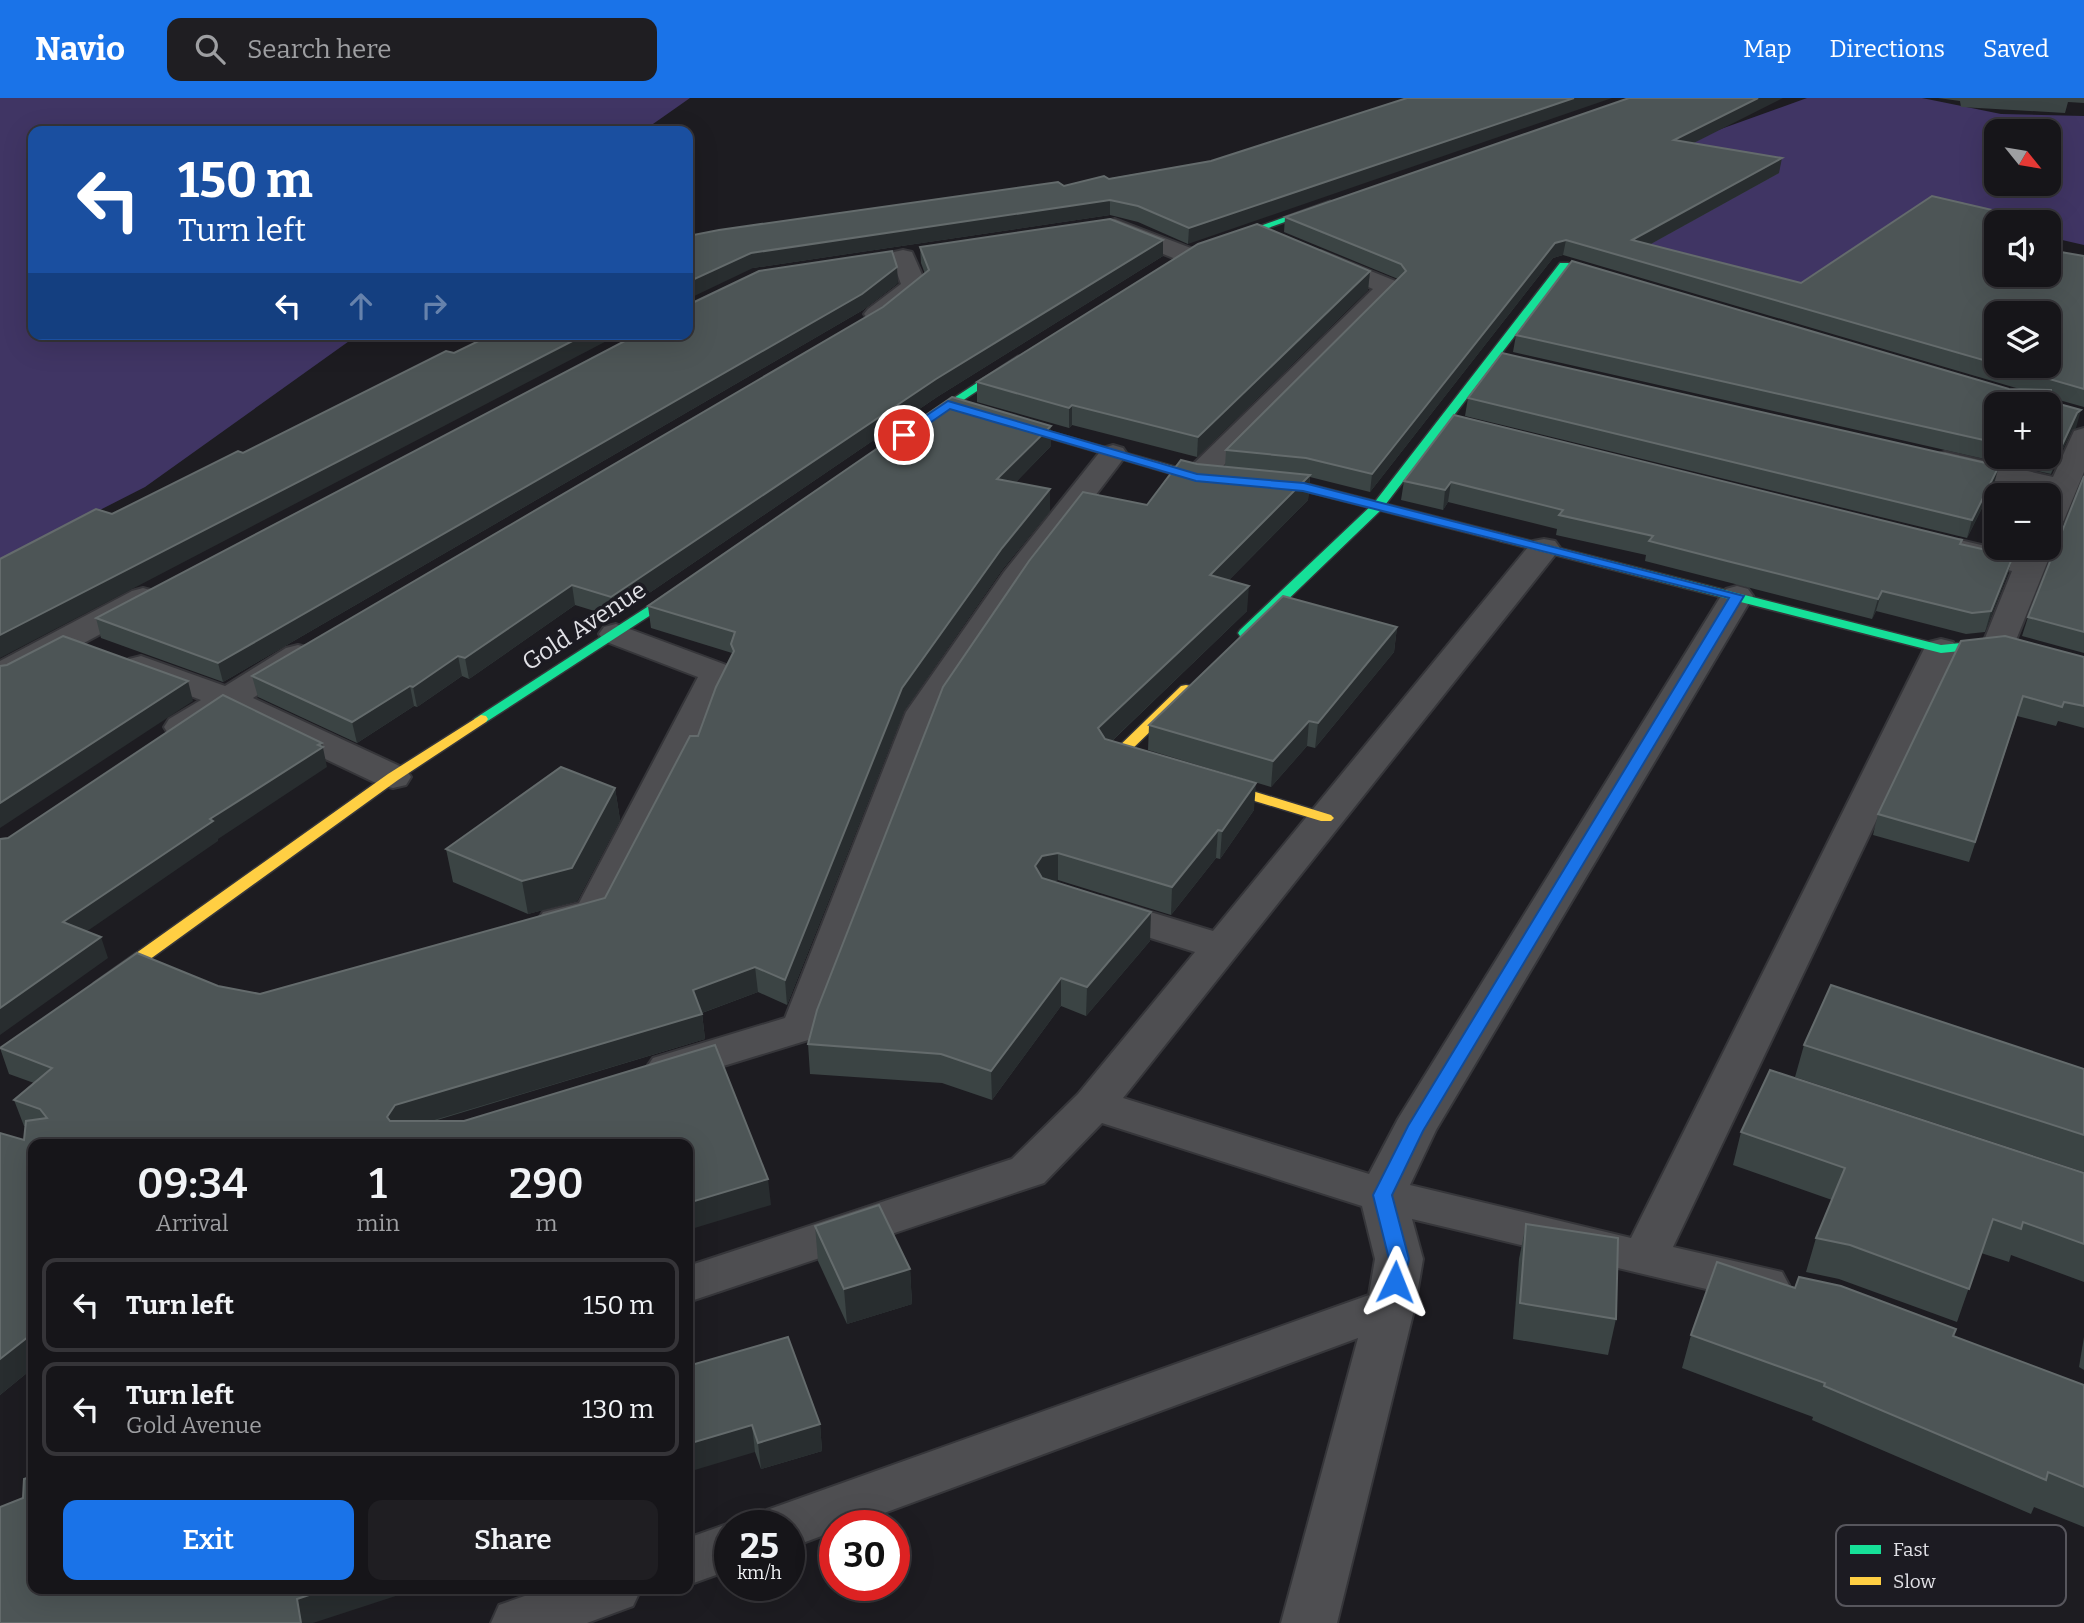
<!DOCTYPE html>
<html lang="en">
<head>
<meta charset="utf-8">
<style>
  body { margin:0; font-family:Bitter,serif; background:#1f1e22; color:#f1f3f6; height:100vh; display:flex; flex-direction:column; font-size:26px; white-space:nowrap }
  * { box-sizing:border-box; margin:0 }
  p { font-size:23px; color:#9e9fa2 }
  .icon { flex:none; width:38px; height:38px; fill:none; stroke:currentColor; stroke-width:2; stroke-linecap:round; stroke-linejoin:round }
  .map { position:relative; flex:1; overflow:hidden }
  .sheet { position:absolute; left:28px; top:1041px; width:665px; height:455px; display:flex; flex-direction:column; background:#161519; border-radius:14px; box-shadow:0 7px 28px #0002,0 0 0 2px #353438 }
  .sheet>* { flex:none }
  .hud { position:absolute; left:28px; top:28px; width:665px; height:214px; border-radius:14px; box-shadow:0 7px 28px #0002,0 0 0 2px #353438; background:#1a4fa0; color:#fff; overflow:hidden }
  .needle { width:46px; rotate:120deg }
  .buttons { position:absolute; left:1984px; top:21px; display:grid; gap:14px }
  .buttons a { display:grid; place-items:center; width:77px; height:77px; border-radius:14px; background:#161519; box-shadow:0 7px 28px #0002,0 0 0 2px #353438; font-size:35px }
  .speed { position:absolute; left:714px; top:1412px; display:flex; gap:14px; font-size:35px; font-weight:700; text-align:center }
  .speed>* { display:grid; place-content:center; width:91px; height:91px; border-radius:50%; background:#161519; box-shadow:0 7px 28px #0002,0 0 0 2px #353438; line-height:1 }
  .speed small { font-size:18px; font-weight:400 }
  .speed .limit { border:10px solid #d22; background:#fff; color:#111 }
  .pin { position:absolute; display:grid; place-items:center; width:60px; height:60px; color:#fff; margin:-30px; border:4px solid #fff; border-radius:50%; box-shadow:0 2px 7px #0007 }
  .me { position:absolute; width:77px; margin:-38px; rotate:2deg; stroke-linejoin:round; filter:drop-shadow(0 0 5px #0008) }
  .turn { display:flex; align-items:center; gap:24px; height:147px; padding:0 35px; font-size:32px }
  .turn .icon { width:91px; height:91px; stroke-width:2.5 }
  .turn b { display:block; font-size:49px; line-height:60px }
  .lanes { display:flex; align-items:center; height:66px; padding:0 35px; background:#0003; justify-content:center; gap:35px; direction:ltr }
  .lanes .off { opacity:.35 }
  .eta { display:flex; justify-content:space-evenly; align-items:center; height:119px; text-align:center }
  .eta b { font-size:42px; font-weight:600; line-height:49px }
  .action { display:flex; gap:14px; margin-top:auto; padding:14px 35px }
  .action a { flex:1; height:80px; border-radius:14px; background:#1a73e8; color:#fff; font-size:28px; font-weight:600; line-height:80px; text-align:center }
  .action a+a { background:#1f1e22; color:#f1f3f6 }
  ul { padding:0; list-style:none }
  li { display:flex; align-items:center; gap:21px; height:94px; margin:0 14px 10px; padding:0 21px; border:4px solid #353438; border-radius:14px }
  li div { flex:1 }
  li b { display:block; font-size:26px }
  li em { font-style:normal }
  header { display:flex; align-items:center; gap:42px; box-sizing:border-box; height:98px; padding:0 35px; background:#1a73e8; color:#fff }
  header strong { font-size:33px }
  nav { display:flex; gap:38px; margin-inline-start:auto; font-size:24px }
  .search { width:490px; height:63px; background:#1f1e22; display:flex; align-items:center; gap:18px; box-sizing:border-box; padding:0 24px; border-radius:14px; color:#9e9fa2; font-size:26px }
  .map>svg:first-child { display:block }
</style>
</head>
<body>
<header>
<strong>Navio</strong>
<div class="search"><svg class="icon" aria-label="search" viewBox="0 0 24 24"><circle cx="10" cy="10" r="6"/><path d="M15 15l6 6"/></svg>Search here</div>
<nav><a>Map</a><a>Directions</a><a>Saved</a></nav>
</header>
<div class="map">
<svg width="2084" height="1525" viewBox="0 0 2084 1525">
  <rect width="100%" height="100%" fill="#1d1c21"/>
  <g fill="#403564" fill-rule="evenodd">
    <polygon points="0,0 690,0 643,33 33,33 33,236 359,236 145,389 0,463"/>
    <path d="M1807 0H1922L2001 16 2084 18V147L2049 139V124H1997L1800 203 1490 114ZM1997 33H2049V86H1997Z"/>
  </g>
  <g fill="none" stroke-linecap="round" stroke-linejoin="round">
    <defs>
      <g id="street">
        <polygon points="1115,121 1196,152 1199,157 1196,162 1178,162 1107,133 1103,128 1107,123"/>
        <polygon points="903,152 912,154 927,188 886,221 868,221 864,216 868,211 901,186 891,159 894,154"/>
        <polygon points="1321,153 1398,184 1402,189 1206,385 1196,388 1186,385 1181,379 1186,373 1373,191 1312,165 1309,160 1312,155"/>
        <polygon points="2084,330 2084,374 2064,422 2060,428 2049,431 2049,397 2044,397 2045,395 1935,369 1930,363 1935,357 1945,354 2053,379 2074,333"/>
        <polygon points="1113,347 1123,350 1127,356 1027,487 942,614 818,939 668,985 653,980 646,970 653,960 785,920 906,614 1004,474 1103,350"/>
        <polygon points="1544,441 1555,443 1560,450 1555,457 1123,1000 1369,1076 1398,1021 1721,498 1726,491 1737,488 1748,491 1753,498 1436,1032 1410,1087 1631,1140 1924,551 1929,544 1941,541 1953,544 1958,551 1673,1149 1782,1174 1789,1187 1782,1200 1765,1205 1412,1121 1423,1161 1415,1208 1337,1525 1281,1525 1358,1240 849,1428 835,1428 835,1433 789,1450 789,1428 759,1428 767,1412 1369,1197 1375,1161 1362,1108 1102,1025 1044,1085 688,1204 688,1168 1012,1061 1078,996 1195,854 1087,820 1081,811 1087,802 1101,799 1213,833 1533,443"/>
        <polygon points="1960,442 2019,456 2022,450 2049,450 2049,445 2053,450 2012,552 2000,555 1988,552 1983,545 2012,473 1949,458 1944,451 1949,444"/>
        <polygon points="143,490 154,493 159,500 154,507 12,584 0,587 0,563 132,493"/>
        <polygon points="616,526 729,568 734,575 608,822 557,835 543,832 537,823 543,814 579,805 698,579 604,543 599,536 604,529"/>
        <path d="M298 547 310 550 315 557 310 564 253 600 406 671 411 679 406 687 393 690 380 687 229 615C210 627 193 642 169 637L164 629 169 621 201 602 129 575 124 568 129 561 141 558 225 588 286 550Z"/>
        <polygon points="730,1425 739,1428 730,1428 730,1472 688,1487 688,1440"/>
        <polygon points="545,1491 641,1491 633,1508 587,1525 491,1525 499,1507"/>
      </g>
      <g id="fast">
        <polygon points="1330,103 1338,105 1218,148 1210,146"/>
        <polygon points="1560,165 1568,165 1623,183 1618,186 1566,171 1382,411 1250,538 1240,538 1238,535 1240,532 1374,405"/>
        <polygon points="1018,258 1027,260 918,332 910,332 908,330"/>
        <polygon points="1504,436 1941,547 2000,541 2084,564 2084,572 2000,549 1941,555 1500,443 1500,437"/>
        <polygon points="692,480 697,481 697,487 486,624 476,624 474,621"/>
      </g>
      <g id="slow">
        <polygon points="1002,320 1197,375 1304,385 1508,437 1510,440 1504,444 1304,393 1196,383 998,325 996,323"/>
        <polygon points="1186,587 1191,588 1193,591 1191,594 1128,655 1331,717 1334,720 1331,723 1321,723 1113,660 1111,657 1113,654 1181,588"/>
        <polygon points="481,617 486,618 488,621 486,624 398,682 106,893 94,893 92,889 94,885 388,676"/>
      </g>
    </defs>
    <use href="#street" stroke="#36363a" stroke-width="4"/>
    <use href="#fast" stroke="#36363a" stroke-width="3"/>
    <use href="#slow" stroke="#36363a" stroke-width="3"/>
    <use href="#street" fill="#4e4e51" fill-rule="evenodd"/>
    <use href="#fast" fill="#16e098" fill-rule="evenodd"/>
    <use href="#slow" fill="#ffcf43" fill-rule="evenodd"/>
  </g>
  <g fill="#3b4444" fill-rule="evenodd">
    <polygon points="1938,0 2084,0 2084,5 2068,4 2065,15 1961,9 1960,3"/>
    <path d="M1694 45 1779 75 1649 147 1801 185 1997 177 2084 158V309L2052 300V304L2076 330 2072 332 2051 376 1513 254 1516 237 2009 291 2023 292 1563 157 1553 160 1370 394 1310 379 1308 402 1229 482 1247 513 1112 643 1254 712 1220 761 1216 760 1171 817 1058 782 1052 784 1150 843 1086 918 1061 908 992 1002 942 985 810 976 808 946 1147 407 1197 366 1225 369 1226 352 1398 181 1284 134 1285 119ZM1997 215 2049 268H1997ZM1997 306H2049V359H1997Z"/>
    <polygon points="1211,63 1188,146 1138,124 1110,117 753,170 688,138 1064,88"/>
    <polygon points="1163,142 1163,158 937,299 614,519 575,507 469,581 462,578 417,609 414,608 357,645 258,599 252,578 883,209 925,176 921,165 920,149"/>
    <polygon points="1370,173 1368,192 1197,359 1072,327 1069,330 977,304 977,284"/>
    <polygon points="898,185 863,212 223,584 101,540 96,520"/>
    <polygon points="1468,300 1994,386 1967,440 1465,318"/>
    <polygon points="1454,317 1961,446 2013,458 2007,478 1985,534 1966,536 1876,513 1872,521 1645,463 1646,457 1556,437 1557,431 1448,404 1443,412 1401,402 1404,383"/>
    <polygon points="1051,348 1015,385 1050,413 1002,472 904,613 787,907 758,894 702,915 705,941 434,1023 771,1107 33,1046 33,1270 0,1297 0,1035 24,1042 25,1028 24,1028 14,1002 34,985 9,976 0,950 218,888 260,896 605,800 698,638 732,558 732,555 651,530 648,508"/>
    <polygon points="2084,378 2084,555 2022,538 2028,519"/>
    <polygon points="1397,529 1394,554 1315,650 1307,648 1271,689 1148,652 1149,627"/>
    <polygon points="1961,543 2084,559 2084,630 2058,623 2056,628 2017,618 1969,764 1873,737 1878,716"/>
    <polygon points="615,690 620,722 577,803 528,816 453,784 446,751"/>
    <polygon points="1804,947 2084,971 2084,1074 1795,979"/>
    <polygon points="1741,1034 2084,1075 2084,1184 2011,1157 2009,1164 1981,1155 1957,1224 1839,1181 1806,1174 1816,1140 1832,1102 1733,1067"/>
    <polygon points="1526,1126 1616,1221 1608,1257 1513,1241 1519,1161"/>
    <polygon points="815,1128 910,1171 912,1206 847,1226 818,1163"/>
    <polygon points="1795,1190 1953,1238 2084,1287 2084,1429 2034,1409 2031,1416 1812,1322 1813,1319 1682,1270 1691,1237"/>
    <polygon points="2084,1239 2084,1272 2079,1269"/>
    <polygon points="688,1268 820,1326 822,1353 761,1371 755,1354"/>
  </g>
  <g fill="#282d2f">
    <polygon points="1574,0 1612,0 1188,146 1189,130"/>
    <polygon points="1758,0 1783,0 1672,56 1674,42"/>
    <polygon points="1782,60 1779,75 1629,158 1632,142"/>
    <polygon points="1110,102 1110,117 753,170 688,201 688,184 751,155"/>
    <polygon points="1163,142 1163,158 937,299 614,519 611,499 936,281"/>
    <polygon points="1566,142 1563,157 1553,160 1370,394 1372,376 1555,145"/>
    <polygon points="897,169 898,185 863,212 223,584 218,565"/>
    <polygon points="1370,173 1368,192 1197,359 1198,339"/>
    <polygon points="586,236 620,236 0,560 0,537"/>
    <polygon points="1072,307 1072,327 1069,330 1069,310"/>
    <polygon points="2081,312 2076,330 2072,332 2051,376 2057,358 2077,315"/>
    <polygon points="1051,328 1051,348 997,403 997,381"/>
    <polygon points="1999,368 1994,386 1967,440 1972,422"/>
    <polygon points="1310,377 1308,402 1209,502 1210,477"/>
    <polygon points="1451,384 1448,404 1443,412 1445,392"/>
    <polygon points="1050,391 1050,413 1002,472 904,613 787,907 785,882 902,590 1002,450"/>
    <polygon points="2013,458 2007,478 1985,534 1991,513"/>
    <polygon points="572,487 575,507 469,581 465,560"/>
    <polygon points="1249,488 1247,513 1097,657 1098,630"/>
    <polygon points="1882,493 1876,513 1872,521 1878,501"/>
    <polygon points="1397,529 1394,554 1315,650 1318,625"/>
    <polygon points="458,558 462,578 417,609 413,589"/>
    <polygon points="188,583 193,603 0,730 0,705"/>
    <polygon points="410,588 414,608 357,645 352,624"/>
    <polygon points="1309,623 1307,648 1271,689 1273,663"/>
    <polygon points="322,645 327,669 218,741 218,743 70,845 63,824"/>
    <polygon points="1256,685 1254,712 1220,761 1222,733"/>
    <polygon points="615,690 620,722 577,803 528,816 522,783"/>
    <polygon points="1218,732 1216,760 1171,817 1172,789"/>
    <polygon points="1058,755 1058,782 1042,785 1035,768 1042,758"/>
    <polygon points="1151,814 1150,843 1086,918 1087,889"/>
    <polygon points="101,839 108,860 0,937 0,910"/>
    <polygon points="755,869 758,894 696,917 693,892"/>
    <polygon points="1061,880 1061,908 992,1002 991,973"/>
    <polygon points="702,916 705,941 401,1032 394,1045 387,1019 395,1007"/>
    <polygon points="768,1081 771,1107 688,1132 688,1105"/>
    <polygon points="910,1171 912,1206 847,1226 844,1191"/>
    <polygon points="33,1235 33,1270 0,1297 0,1261"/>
    <polygon points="820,1326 822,1353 761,1371 758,1345"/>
    <polygon points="752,1327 755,1354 688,1374 688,1346"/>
    <polygon points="327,1491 411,1491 411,1493 313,1525 301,1525 297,1501"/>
  </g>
  <g fill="#4d5556" stroke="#646b6c" stroke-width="2">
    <polygon points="1407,0 1574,0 1189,130 1138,108 1110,102 751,155 688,184 688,138 719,132 1058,84 1064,88 1104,78 1109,81 1211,63"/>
    <polygon points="1629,0 1758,0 1674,42 1782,60 1632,142 1801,185 1932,98 2018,118 2010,124 1997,124 1997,177 2049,177 2049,152 2084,158 2084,291 2004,268 2049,268 2049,215 1997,215 1997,266 1566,142 1555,145 1372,376 1306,360 1226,352 1406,173 1401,166 1285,119"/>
    <polygon points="1110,121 1163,142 936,281 611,499 572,487 465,560 458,558 413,589 410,588 352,624 252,578 883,209 929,172 920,149"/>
    <polygon points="1257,126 1370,173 1198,339 1072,307 1069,310 977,284 1198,146"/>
    <polygon points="892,153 897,169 862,196 218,565 96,520 638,236 688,236 688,207 759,173"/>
    <polygon points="1572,163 2009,291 2051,292 2052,304 2081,312 2077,315 2057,358 2049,357 2049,306 1997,306 1997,345 1516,237"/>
    <polygon points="493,236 586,236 0,537 0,461 96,411 112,416 238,353 243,355 446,253 454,255"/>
    <polygon points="1502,255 1999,368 1972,422 1468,300"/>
    <polygon points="952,299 1051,328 997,381 1050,391 1002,450 902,590 785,882 755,869 693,892 702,916 395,1007 387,1019 390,1023 464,1023 715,947 768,1081 688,1105 688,1046 33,1046 33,1235 0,1261 0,1035 24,1042 26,1023 47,1020 40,1011 14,1002 52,970 0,950 137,855 218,888 260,896 605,800 690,638 698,638 716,589 734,553 731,546 735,534 648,508"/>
    <polygon points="1454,317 1962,442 1960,446 2013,458 1991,513 1972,515 1882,493 1878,501 1727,463 1649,443 1653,438 1559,417 1563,412 1451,384 1445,392 1404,383"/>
    <polygon points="1181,362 1197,366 1310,377 1210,477 1249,488 1098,630 1105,641 1256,685 1222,733 1218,732 1172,789 1058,755 1042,758 1035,768 1042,780 1151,814 1087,889 1061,880 991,973 941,956 808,946 817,912 943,589 1029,463 1083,394 1147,407"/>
    <polygon points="2084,378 2084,534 2028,519"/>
    <polygon points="1283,498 1397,529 1318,625 1309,623 1273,663 1149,627"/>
    <polygon points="63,538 188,583 0,705 0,568 7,567"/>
    <polygon points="2005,538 2084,559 2084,608 2064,604 2062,609 2023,598 1975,744 1878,716 1961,543"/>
    <polygon points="223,597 322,645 318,647 323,649 210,721 213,723 63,824 101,839 0,910 0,741 8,740"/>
    <polygon points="561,669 615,690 572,770 522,783 446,751"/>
    <polygon points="1831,887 2084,971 2084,1037 1804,947"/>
    <polygon points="1770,972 2084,1075 2084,1146 2023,1124 2021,1131 1993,1121 1969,1191 1850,1147 1816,1140 1845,1070 1741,1034"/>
    <polygon points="879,1107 910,1171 844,1191 815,1128"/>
    <polygon points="1526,1126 1618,1140 1616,1221 1520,1205"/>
    <polygon points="1717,1164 1795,1190 1799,1179 1841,1188 1956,1231 1953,1238 2084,1287 2084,1389 2048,1374 2046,1382 1824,1288 1825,1285 1691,1237"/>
    <polygon points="788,1239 820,1326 758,1345 752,1327 688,1346 688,1268"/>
    <polygon points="33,1378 33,1491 327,1491 297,1501 301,1525 0,1525 0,1409 23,1400 24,1381"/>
  </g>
  <polygon fill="#1a73e8" stroke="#114b97" stroke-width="2" points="948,303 1197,376 1304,385 1744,498 1423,1033 1392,1097 1409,1161 1402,1190 1388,1190 1385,1184 1389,1161 1373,1097 1408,1028 1729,500 1303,393 1196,383 950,311 908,340 900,340 900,335"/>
  <g text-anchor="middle" stroke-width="7" stroke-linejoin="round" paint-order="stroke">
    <g font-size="24" fill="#e1e1e6" stroke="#1c1b22">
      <text transform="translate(584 528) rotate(-33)" y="8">Gold Avenue</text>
    </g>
  </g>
  <rect x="1836" y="1427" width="230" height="81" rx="10" fill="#1c1b22" stroke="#57565d" stroke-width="2"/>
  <rect x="1850" y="1447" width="31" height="9" fill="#16e098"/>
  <rect x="1850" y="1479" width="31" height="8" fill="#ffcf43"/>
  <g font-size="19" fill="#e1e1e6">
    <text x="1893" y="1458">Fast</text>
    <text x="1893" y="1490">Slow</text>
  </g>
</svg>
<div class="buttons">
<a><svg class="needle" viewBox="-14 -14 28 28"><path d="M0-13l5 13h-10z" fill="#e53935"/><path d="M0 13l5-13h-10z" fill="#9e9fa2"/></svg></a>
<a><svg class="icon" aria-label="sound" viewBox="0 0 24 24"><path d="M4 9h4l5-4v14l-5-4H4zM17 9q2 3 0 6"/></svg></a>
<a><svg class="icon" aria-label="layers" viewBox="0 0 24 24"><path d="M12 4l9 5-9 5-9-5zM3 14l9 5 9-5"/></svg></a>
<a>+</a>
<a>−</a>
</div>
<div class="speed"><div>25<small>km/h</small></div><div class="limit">30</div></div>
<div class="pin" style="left:904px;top:337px;background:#d93025"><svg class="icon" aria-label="arrive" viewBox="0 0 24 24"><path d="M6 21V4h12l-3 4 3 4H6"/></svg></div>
<svg class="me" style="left:1395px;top:1184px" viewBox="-20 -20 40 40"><path d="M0-17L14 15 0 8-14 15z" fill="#1a73e8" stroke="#fff" stroke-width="4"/></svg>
<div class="hud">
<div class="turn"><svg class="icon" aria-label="left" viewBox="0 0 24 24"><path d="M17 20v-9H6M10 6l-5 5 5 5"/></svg><div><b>150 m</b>Turn left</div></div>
<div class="lanes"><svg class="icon" aria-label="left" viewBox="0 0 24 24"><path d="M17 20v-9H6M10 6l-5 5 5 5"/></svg><svg class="icon off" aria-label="ahead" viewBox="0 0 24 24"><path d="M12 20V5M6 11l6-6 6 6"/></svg><svg class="icon off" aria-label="right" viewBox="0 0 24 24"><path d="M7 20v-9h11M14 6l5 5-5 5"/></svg></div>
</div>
<section class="sheet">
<div class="eta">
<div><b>09:34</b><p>Arrival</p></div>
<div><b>1</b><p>min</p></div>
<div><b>290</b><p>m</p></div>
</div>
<ul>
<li><svg class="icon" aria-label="left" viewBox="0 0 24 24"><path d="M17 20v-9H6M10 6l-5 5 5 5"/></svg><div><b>Turn left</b></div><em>150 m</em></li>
<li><svg class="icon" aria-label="left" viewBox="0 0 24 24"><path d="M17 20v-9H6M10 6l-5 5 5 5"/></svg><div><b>Turn left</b><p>Gold Avenue</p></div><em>130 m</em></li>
</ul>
<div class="action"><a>Exit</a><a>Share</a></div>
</section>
</div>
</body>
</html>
